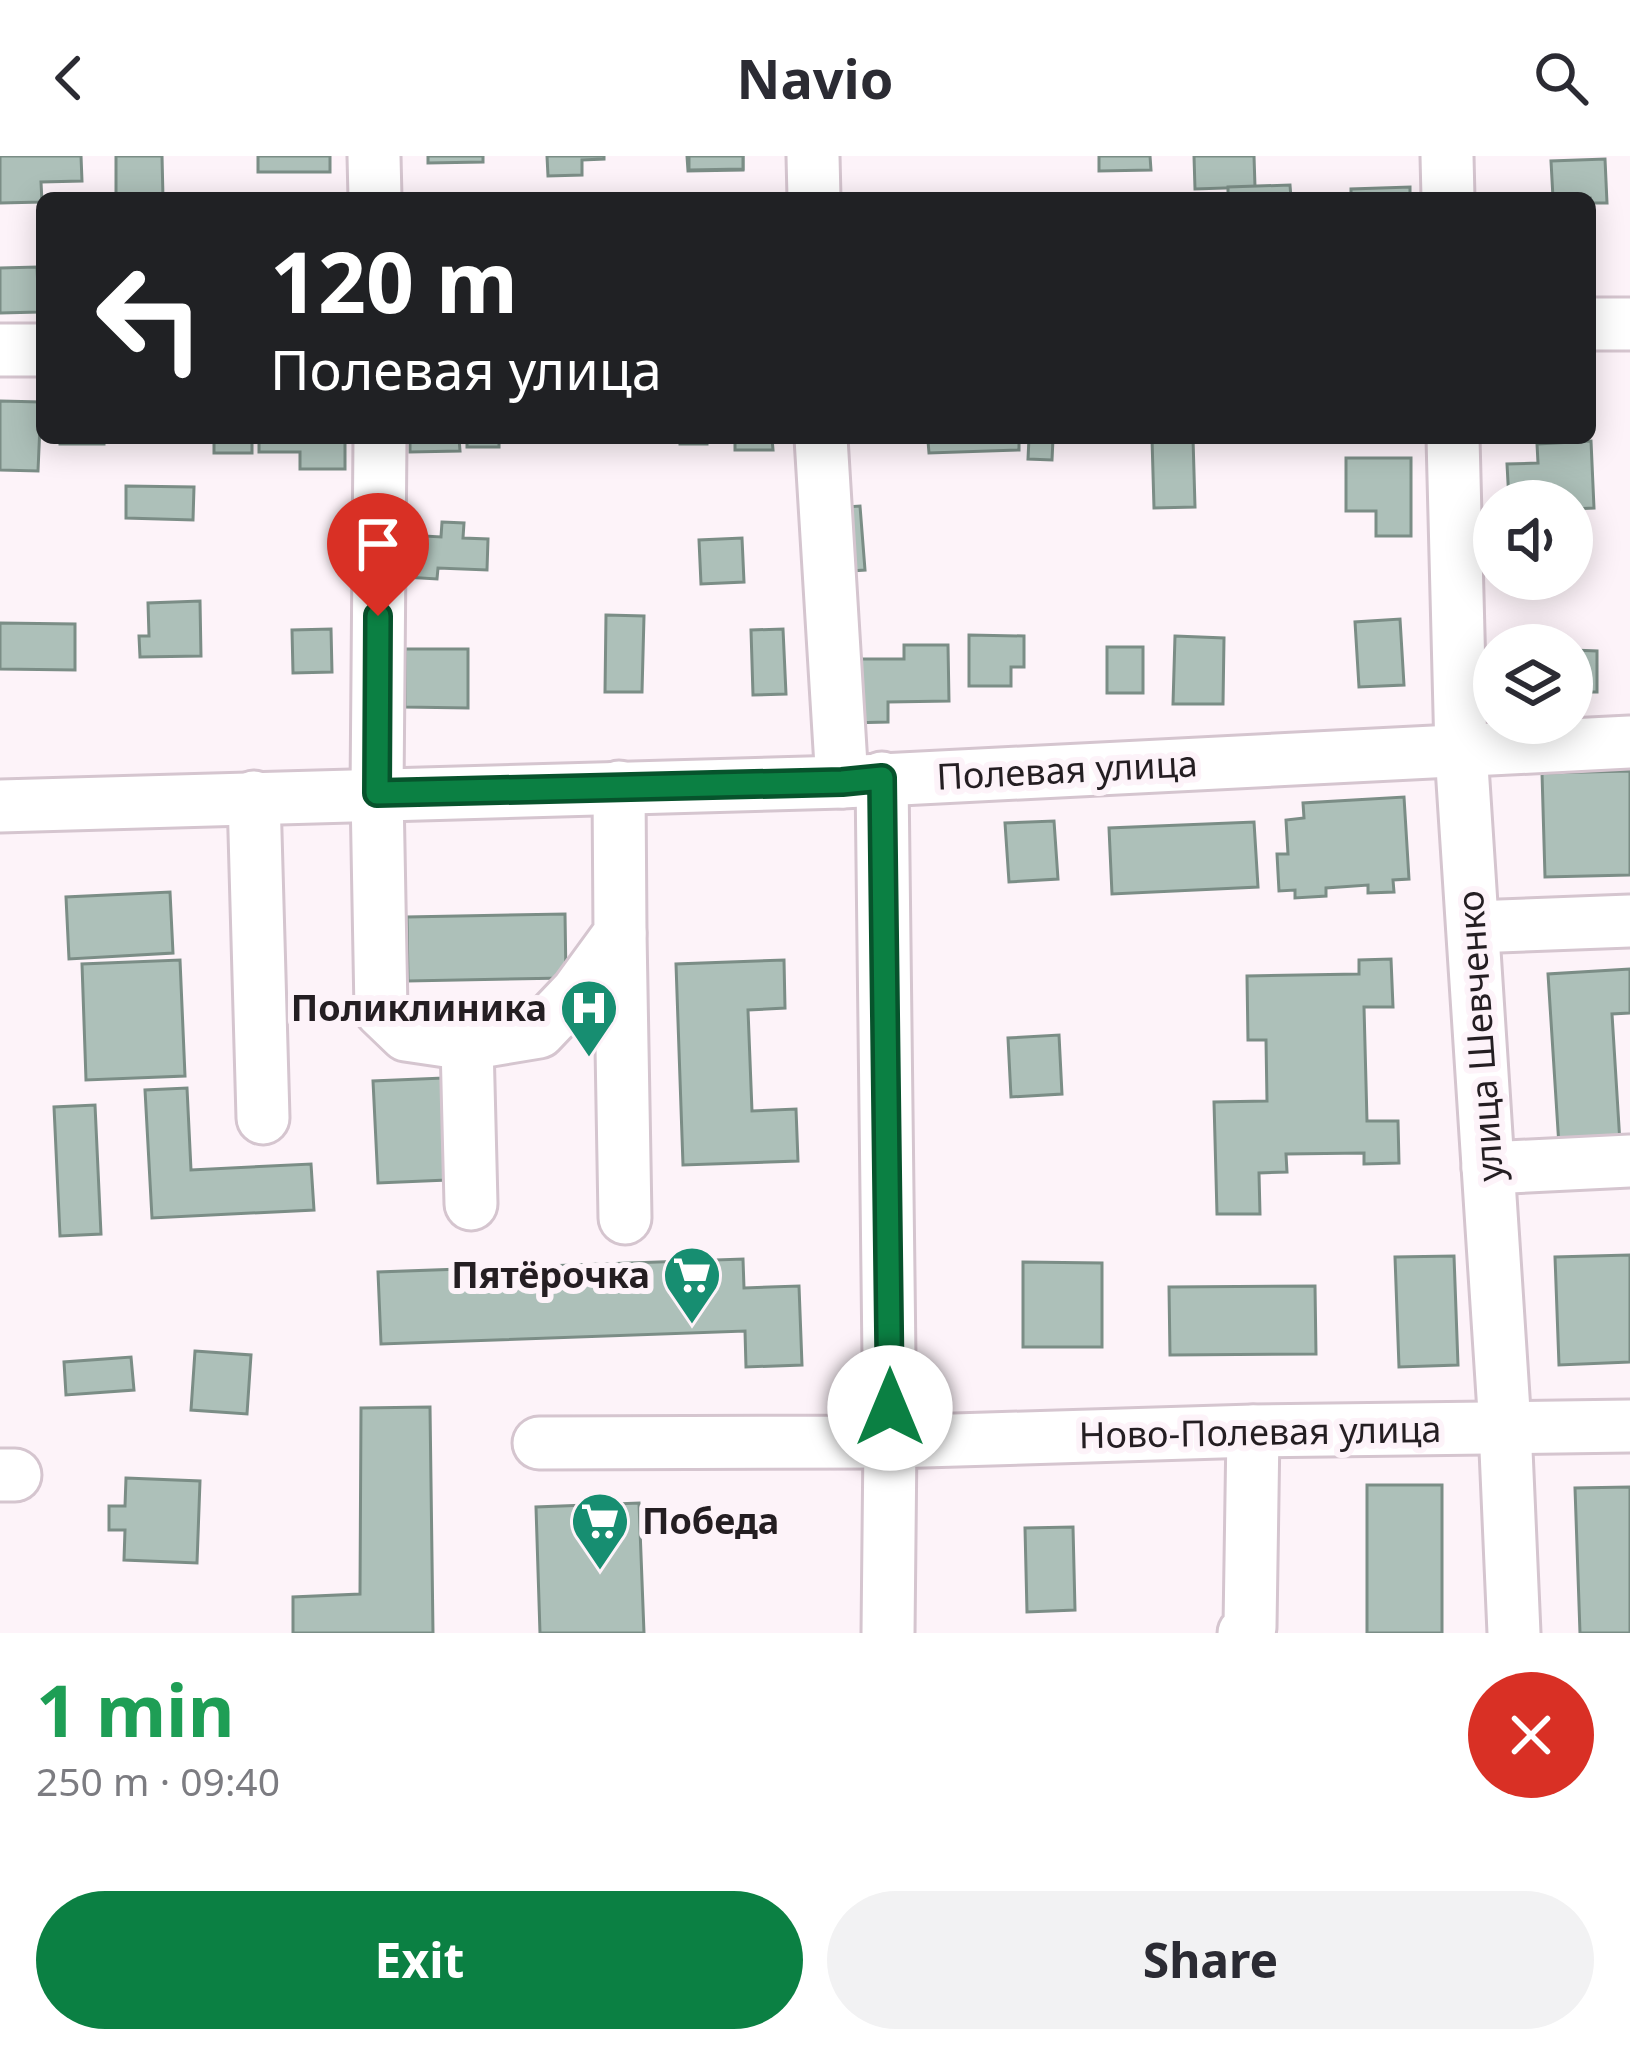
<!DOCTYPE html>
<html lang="en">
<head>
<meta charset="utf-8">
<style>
  body { margin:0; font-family:"Noto Sans",sans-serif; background:#f2f2f3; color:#2b2b33; height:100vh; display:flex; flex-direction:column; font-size:45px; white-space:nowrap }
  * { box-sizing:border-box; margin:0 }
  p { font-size:39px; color:#7c7c81 }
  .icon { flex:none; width:66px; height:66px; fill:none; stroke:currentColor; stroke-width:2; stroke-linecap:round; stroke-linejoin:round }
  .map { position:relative; height:1477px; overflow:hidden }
  .panel { display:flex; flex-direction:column; background:#fff; flex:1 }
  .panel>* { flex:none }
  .guide { position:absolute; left:36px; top:36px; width:1560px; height:252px; border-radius:18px; box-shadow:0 6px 30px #0003; background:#202124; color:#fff; overflow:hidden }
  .controls { position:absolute; left:1473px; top:324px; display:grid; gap:24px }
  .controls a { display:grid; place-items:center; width:120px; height:120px; border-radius:50%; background:#fff; box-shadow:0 6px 30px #0003; font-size:60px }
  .pin { position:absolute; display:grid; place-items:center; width:102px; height:102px; color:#fff; margin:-123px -51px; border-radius:50% 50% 50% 0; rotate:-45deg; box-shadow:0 0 12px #0007 }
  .pin .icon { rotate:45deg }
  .me { position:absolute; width:132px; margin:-66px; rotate:0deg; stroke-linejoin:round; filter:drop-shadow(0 0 9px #0008) }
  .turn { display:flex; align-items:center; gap:42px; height:252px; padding:0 36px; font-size:54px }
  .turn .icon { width:156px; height:156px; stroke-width:2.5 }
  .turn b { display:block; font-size:84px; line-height:102px }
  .round { display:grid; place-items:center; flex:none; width:126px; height:126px; border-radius:63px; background:#f2f2f3 }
  .overview { display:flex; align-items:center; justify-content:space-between; height:204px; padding:0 36px }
  h1 { font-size:72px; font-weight:700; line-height:90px; color:#1e9e55 }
  .primary-button { display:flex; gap:24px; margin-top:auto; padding:24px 36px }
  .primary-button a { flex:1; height:138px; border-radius:72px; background:#0b8043; color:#fff; font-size:48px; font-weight:700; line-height:138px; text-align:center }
  .primary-button a+a { background:#f2f2f3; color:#2b2b33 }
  header { display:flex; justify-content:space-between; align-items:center; height:156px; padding:0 36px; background:#fff; font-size:54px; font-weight:700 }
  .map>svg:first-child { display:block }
</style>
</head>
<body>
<header><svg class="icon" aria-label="back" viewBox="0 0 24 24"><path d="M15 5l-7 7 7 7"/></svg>Navio<svg class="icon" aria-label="search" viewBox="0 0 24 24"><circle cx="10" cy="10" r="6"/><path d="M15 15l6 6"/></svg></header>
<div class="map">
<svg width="1630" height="1477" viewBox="0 0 1630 1477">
  <rect width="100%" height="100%" fill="#fdf3f9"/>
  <g fill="#adc0b9" stroke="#7b8d86" stroke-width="3">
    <polygon points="0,0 81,0 82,25 41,26 42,46 0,47"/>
    <polygon points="116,0 162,0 163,42 116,42"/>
    <rect x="258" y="0" width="72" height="16"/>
    <polygon points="428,0 483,0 483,6 428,7"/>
    <polygon points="547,0 604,0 604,3 582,4 582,19 548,20"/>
    <polygon points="687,0 743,0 743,14 688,15"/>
    <polygon points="689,0 743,0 743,13 689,14"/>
    <polygon points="1099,0 1150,0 1151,14 1099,15"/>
    <polygon points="1194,0 1254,0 1255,31 1195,33"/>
    <polygon points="1605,3 1607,47 1590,47 1590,42 1553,42 1551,5"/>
    <polygon points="1290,29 1291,42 1228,42 1228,31"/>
    <polygon points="1410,31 1410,42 1351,42 1351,33"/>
    <polygon points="37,111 39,156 0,157 0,112"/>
    <polygon points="0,245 41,246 38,315 0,314"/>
    <rect x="60" y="282" width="44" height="6"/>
    <polygon points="142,282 205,282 205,285 142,284"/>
    <rect x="214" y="282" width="38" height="15"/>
    <polygon points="259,282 333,282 333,286 345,286 345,313 300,313 300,296 259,296"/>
    <polygon points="410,282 459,282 460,295 410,296"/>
    <rect x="467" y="282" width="32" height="9"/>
    <rect x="680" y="282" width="27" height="6"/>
    <polygon points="735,282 772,282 773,294 735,294"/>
    <polygon points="911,282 1019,282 1019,294 929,297 928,285 911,286"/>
    <polygon points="1029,282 1067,282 1053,283 1052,304 1028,303"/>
    <polygon points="1152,282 1193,282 1195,351 1154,352"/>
    <polygon points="1591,285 1594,352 1572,353 1572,345 1509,345 1507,308 1538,307 1537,288"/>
    <polygon points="1346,302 1411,302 1411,380 1376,380 1376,355 1346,355"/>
    <polygon points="126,330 194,331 193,364 126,362"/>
    <polygon points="860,350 865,414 836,416 831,352"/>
    <polygon points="442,366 464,367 463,382 488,383 487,414 438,412 437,423 405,421 408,379 441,381"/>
    <polygon points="742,382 744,426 701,428 699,384"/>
    <polygon points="200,445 201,500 140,501 139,480 149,480 148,447"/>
    <polygon points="606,459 644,460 642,536 605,536"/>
    <polygon points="1400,463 1404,529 1359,531 1355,466"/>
    <polygon points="0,467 75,468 75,514 0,513"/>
    <polygon points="331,473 332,516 293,517 292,474"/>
    <polygon points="783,473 786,538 753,539 751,474"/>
    <polygon points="969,479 1024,480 1024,511 1011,511 1011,530 969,530"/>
    <polygon points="1175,480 1224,482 1223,548 1173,548"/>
    <polygon points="1516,485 1564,486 1564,489 1516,489"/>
    <polygon points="904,489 948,489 949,545 888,546 888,566 847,567 858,503 904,503"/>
    <rect x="1107" y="491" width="36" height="46"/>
    <polygon points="405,493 468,493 468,552 405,551"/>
    <polygon points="1572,494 1597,495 1597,536 1572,536"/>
    <polygon points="1630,615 1630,719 1545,721 1542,617"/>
    <polygon points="1404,641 1409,723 1393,724 1394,736 1368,737 1368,729 1326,732 1326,740 1295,742 1295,734 1279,735 1277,698 1288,698 1286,664 1304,662 1303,647"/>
    <polygon points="1054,665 1058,723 1009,726 1005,667"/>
    <polygon points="1254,666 1258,731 1112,738 1109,672"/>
    <polygon points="170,736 173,797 69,803 66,741"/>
    <polygon points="565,758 566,822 408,825 407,761"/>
    <polygon points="1391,803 1393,851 1364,851 1367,965 1398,965 1399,1007 1364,1008 1364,997 1286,998 1287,1016 1259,1017 1260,1058 1217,1058 1214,946 1267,945 1266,884 1248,884 1247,820 1359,818 1359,804"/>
    <polygon points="180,804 185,920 86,924 82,808"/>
    <polygon points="784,804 785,852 748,854 752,955 796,953 798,1005 683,1009 676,808"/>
    <polygon points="1630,813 1630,857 1612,858 1620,987 1559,990 1548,818"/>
    <polygon points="1059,879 1062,938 1011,941 1008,882"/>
    <polygon points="443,922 447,1024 378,1027 373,925"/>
    <polygon points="187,932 191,1014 311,1008 314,1054 152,1062 145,934"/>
    <polygon points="95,949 101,1078 60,1080 54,951"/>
    <polygon points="1630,1099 1630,1206 1559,1209 1555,1101"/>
    <polygon points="1454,1100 1458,1209 1399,1211 1395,1101"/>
    <polygon points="743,1103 744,1132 799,1130 802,1209 746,1211 745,1175 381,1188 378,1116"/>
    <polygon points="1023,1106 1102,1107 1102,1191 1023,1191"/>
    <polygon points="1315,1130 1316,1198 1170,1199 1169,1131"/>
    <polygon points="195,1195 251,1199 247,1258 191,1254"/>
    <polygon points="131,1201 134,1234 66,1239 64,1206"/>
    <polygon points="430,1251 433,1477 293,1477 293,1441 360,1438 361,1252"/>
    <polygon points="126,1322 200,1325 197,1407 124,1404 125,1374 109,1374 109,1350 125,1350"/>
    <rect x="1367" y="1329" width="75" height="148"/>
    <polygon points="1630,1331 1630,1477 1580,1477 1575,1332"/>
    <polygon points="639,1347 644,1477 540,1477 536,1351"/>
    <polygon points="1073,1371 1075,1454 1027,1456 1025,1372"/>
  </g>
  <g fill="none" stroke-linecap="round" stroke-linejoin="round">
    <defs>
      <g id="minor">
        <polyline points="374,0 375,42"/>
        <polyline points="813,0 814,42"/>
        <polyline points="1447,0 1448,42"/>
        <polyline points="1590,168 1630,168"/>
        <polyline points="0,194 42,194"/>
        <polyline points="380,282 377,637 381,855 406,879 467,888 539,876 577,836 620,777 619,631"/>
        <polyline points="821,282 842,626"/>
        <polyline points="1453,282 1461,595 1505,1271 1514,1477"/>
        <polyline points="882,622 890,1286 888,1477"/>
        <polyline points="254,641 263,962"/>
        <polyline points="0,650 842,626 1630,586"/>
        <polyline points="1473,771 1630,765"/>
        <polyline points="620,777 625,1062"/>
        <polyline points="467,888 471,1048"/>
        <polyline points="1488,1012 1630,1005"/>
        <polyline points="539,1287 890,1286 1253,1275 1630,1270"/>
        <polyline points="0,1319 15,1319"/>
        <polyline points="1244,1477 1250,1471 1253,1275"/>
      </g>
    </defs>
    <use href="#minor" stroke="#d5c5cf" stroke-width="57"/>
    <use href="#minor" stroke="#fff" stroke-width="51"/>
  </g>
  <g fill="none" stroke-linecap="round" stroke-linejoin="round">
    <defs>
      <polyline id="route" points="378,460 377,637 842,626 882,622 890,1252"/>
    </defs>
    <use href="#route" stroke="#07532c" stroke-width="30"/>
    <use href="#route" stroke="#0b8043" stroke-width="21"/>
  </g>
  <defs>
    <symbol id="hospital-pin" viewBox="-11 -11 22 30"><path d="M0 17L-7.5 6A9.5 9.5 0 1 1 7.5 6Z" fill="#178e71" stroke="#fdf3f9"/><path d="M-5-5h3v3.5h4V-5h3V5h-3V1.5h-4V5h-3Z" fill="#fff"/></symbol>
    <symbol id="supermarket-pin" viewBox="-11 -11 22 30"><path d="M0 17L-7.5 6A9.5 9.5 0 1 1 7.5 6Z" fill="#178e71" stroke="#fdf3f9"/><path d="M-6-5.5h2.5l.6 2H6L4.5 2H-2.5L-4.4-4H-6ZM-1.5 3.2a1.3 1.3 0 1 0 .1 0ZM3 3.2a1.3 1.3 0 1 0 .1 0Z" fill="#fff"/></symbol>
  </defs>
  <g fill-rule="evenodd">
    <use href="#hospital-pin" x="556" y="819" width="66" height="90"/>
    <use href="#supermarket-pin" x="659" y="1086" width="66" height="90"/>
    <use href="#supermarket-pin" x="567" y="1332" width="66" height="90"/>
  </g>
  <g text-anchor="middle" stroke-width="12" stroke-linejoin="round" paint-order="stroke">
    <g font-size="36" fill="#241e22" stroke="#fdf3f9">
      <text transform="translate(1067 614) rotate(-3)" y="13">Полевая улица</text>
      <text transform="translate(1480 880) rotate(-94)" y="13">улица Шевченко</text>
      <text transform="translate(1260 1276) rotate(-1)" y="13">Ново-Полевая улица</text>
    </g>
    <g font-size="36" font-weight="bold" fill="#241e22" stroke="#fdf3f9" text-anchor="end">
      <text x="547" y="865">Поликлиника</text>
      <text x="650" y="1132">Пятёрочка</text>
      <text x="642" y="1378" text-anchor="start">Победа</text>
    </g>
  </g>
</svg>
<div class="controls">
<a><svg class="icon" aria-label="sound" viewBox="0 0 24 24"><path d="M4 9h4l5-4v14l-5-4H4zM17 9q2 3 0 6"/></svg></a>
<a><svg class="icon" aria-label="layers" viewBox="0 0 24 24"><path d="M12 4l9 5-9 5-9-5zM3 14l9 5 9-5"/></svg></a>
</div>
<div class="pin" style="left:378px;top:460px;background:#d93025"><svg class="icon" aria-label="arrive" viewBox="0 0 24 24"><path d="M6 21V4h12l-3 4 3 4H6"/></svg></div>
<svg class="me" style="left:890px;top:1252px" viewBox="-20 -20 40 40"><circle r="19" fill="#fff"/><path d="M0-13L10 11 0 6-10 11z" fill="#0b8043"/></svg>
<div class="guide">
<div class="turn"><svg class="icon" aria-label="left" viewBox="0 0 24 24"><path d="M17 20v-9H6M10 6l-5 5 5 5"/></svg><div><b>120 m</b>Полевая улица</div></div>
</div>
</div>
<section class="panel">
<div class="overview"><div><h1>1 min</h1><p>250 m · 09:40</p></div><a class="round" style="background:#d93025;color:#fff"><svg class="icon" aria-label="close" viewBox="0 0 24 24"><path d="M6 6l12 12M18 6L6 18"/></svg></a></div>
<div class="primary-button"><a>Exit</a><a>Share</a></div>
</section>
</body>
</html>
